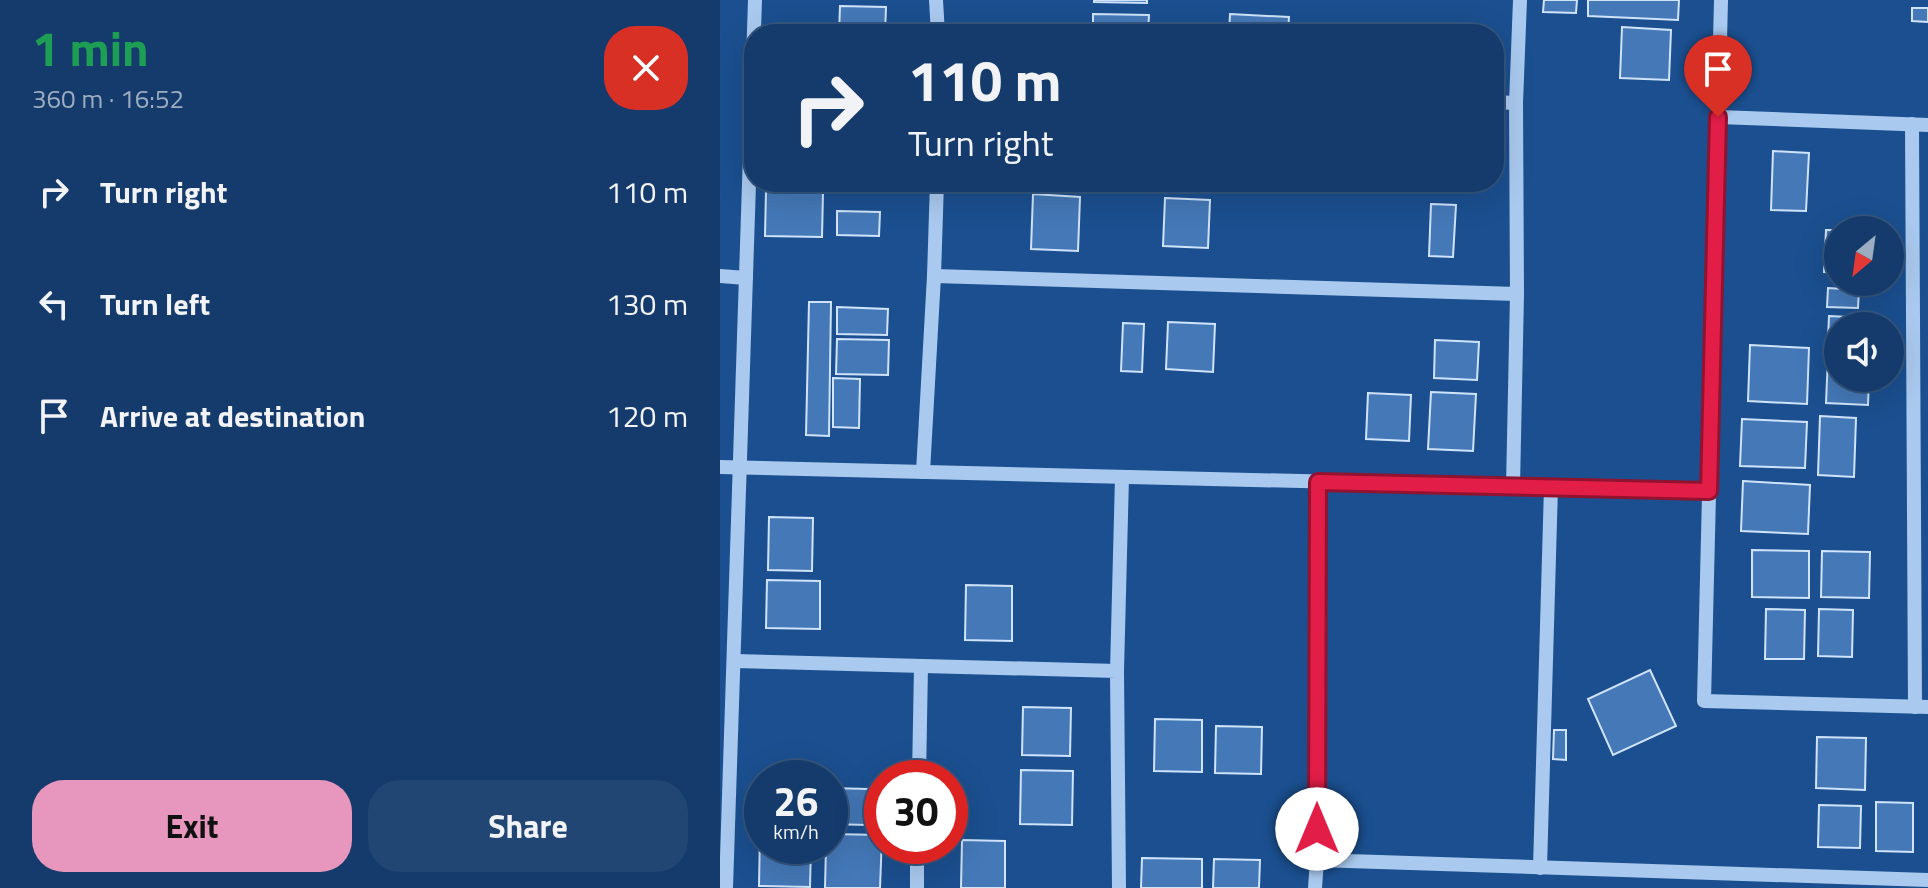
<!DOCTYPE html>
<html lang="en">
<head>
<meta charset="utf-8">
<style>
  body { margin:0; font-family:"Titillium Web",sans-serif; background:#214673; color:#f1f3f6; height:100vh; display:flex; flex-direction:column; font-size:30px; white-space:nowrap }
  * { box-sizing:border-box; margin:0 }
  p { font-size:26px; color:#9dadc1 }
  .icon { flex:none; width:44px; height:44px; fill:none; stroke:currentColor; stroke-width:2; stroke-linecap:round; stroke-linejoin:round }
  .map { position:relative; flex:1; overflow:hidden }
  .sheet { display:flex; flex-direction:column; background:#143b6b; width:720px }
  .sheet>* { flex:none }
  .banner { position:absolute; left:24px; top:24px; width:760px; height:168px; border-radius:32px; box-shadow:0 8px 32px #0002,0 0 0 2px #33557e; background:#143b6b; color:#f1f3f6; overflow:hidden }
  .needle { width:52px; rotate:209deg }
  .tools { position:absolute; left:1104px; top:216px; display:grid; gap:16px }
  .tools a { display:grid; place-items:center; width:80px; height:80px; border-radius:50%; background:#143b6b; box-shadow:0 8px 32px #0002,0 0 0 2px #33557e; font-size:40px }
  .speed { position:absolute; left:24px; top:760px; display:flex; gap:16px; font-size:40px; font-weight:700; text-align:center }
  .speed>* { display:grid; place-content:center; width:104px; height:104px; border-radius:50%; background:#143b6b; box-shadow:0 8px 32px #0002,0 0 0 2px #33557e; line-height:1 }
  .speed small { font-size:20px; font-weight:400 }
  .speed .limit { border:12px solid #d22; background:#fff; color:#111 }
  .pin { position:absolute; display:grid; place-items:center; width:68px; height:68px; color:#fff; margin:-82px -34px; border-radius:50% 50% 50% 0; rotate:-45deg; box-shadow:0 0 8px #0007 }
  .pin .icon { rotate:45deg }
  .me { position:absolute; width:88px; margin:-44px; rotate:0deg; stroke-linejoin:round; filter:drop-shadow(0 0 6px #0008) }
  .turn { display:flex; align-items:center; gap:28px; height:168px; padding:0 32px; font-size:36px }
  .turn .icon { width:104px; height:104px; stroke-width:2.5 }
  .turn b { display:block; font-size:56px; line-height:68px }
  .round { display:grid; place-items:center; flex:none; width:84px; height:84px; border-radius:32px; background:#214673 }
  .overview { display:flex; align-items:center; justify-content:space-between; height:136px; padding:0 32px }
  h1 { font-size:48px; font-weight:700; line-height:60px; color:#1e9e55 }
  .action { display:flex; gap:16px; margin-top:auto; padding:16px 32px }
  .action a { flex:1; height:92px; border-radius:32px; background:#e797bd; color:#111; font-size:32px; font-weight:700; line-height:92px; text-align:center }
  .action a+a { background:#214673; color:#f1f3f6 }
  ul { padding:0; list-style:none }
  li { display:flex; align-items:center; gap:24px; height:112px; padding:0 32px }
  li div { flex:1 }
  li b { display:block; font-size:30px }
  li em { font-style:normal }
  main { display:flex; flex:1; min-height:0 }
  .map>svg:first-child { display:block }
</style>
</head>
<body>
<main>
<section class="sheet">
<div class="overview"><div><h1>1 min</h1><p>360 m · 16:52</p></div><a class="round" style="background:#d93025;color:#fff"><svg class="icon" aria-label="close" viewBox="0 0 24 24"><path d="M6 6l12 12M18 6L6 18"/></svg></a></div>
<ul>
<li><svg class="icon" aria-label="right" viewBox="0 0 24 24"><path d="M7 20v-9h11M14 6l5 5-5 5"/></svg><div><b>Turn right</b></div><em>110 m</em></li>
<li><svg class="icon" aria-label="left" viewBox="0 0 24 24"><path d="M17 20v-9H6M10 6l-5 5 5 5"/></svg><div><b>Turn left</b></div><em>130 m</em></li>
<li><svg class="icon" aria-label="arrive" viewBox="0 0 24 24"><path d="M6 21V4h12l-3 4 3 4H6"/></svg><div><b>Arrive at destination</b></div><em>120 m</em></li>
</ul>
<div class="action"><a>Exit</a><a>Share</a></div>
</section>
<div class="map">
<svg width="1208" height="888" viewBox="0 0 1208 888">
  <rect width="100%" height="100%" fill="#1b4f8f"/>
  <g fill="#4478b7" stroke="#cfe3fa" stroke-width="2">
    <polygon points="374,0 427,0 427,3 374,2"/>
    <polygon points="824,0 857,0 856,13 823,12"/>
    <polygon points="868,0 959,0 958,20 868,16"/>
    <polygon points="120,6 166,7 165,34 119,34"/>
    <polygon points="1192,8 1208,8 1208,22 1192,21"/>
    <polygon points="373,14 429,15 428,34 373,34"/>
    <polygon points="510,14 569,17 568,34 509,34"/>
    <polygon points="902,27 951,30 949,80 900,78"/>
    <polygon points="1053,151 1089,153 1086,211 1051,210"/>
    <polygon points="305,182 357,182 357,185"/>
    <polygon points="507,182 558,182 558,190 506,188"/>
    <polygon points="576,182 629,182 629,191 576,189"/>
    <polygon points="645,182 698,182 698,192 644,189"/>
    <polygon points="712,182 736,182 736,193 712,192"/>
    <polygon points="46,190 103,192 102,237 45,236"/>
    <polygon points="313,194 360,197 358,251 311,249"/>
    <polygon points="445,198 490,200 488,248 443,246"/>
    <polygon points="711,204 736,205 733,257 709,256"/>
    <polygon points="117,211 160,212 159,236 117,235"/>
    <polygon points="1106,230 1118,230 1118,273 1104,272"/>
    <polygon points="1108,288 1139,290 1138,308 1107,307"/>
    <polygon points="89,302 111,302 109,436 86,435"/>
    <polygon points="117,307 168,309 167,335 117,334"/>
    <polygon points="1109,316 1150,318 1150,326 1118,326 1118,339 1108,338"/>
    <polygon points="448,322 495,324 493,372 446,369"/>
    <polygon points="403,323 424,324 422,372 401,371"/>
    <polygon points="117,339 169,340 168,375 116,374"/>
    <polygon points="715,340 759,342 757,380 714,378"/>
    <polygon points="1030,345 1089,348 1087,404 1028,401"/>
    <polygon points="1108,356 1118,357 1118,378 1149,378 1148,405 1106,403"/>
    <polygon points="113,378 140,379 139,428 113,427"/>
    <polygon points="711,392 756,394 753,451 708,449"/>
    <polygon points="648,393 691,395 689,441 646,439"/>
    <polygon points="1100,416 1136,418 1134,477 1098,475"/>
    <polygon points="1022,419 1087,422 1085,468 1020,466"/>
    <polygon points="1023,481 1090,485 1088,534 1021,531"/>
    <polygon points="49,517 93,518 92,571 48,570"/>
    <polygon points="1032,550 1089,551 1089,598 1032,597"/>
    <polygon points="1102,551 1150,552 1149,598 1101,597"/>
    <polygon points="47,580 100,581 100,629 46,628"/>
    <polygon points="246,585 292,586 292,641 245,640"/>
    <polygon points="1046,609 1085,610 1084,659 1045,659"/>
    <polygon points="1099,609 1133,610 1132,657 1098,656"/>
    <polygon points="930,670 956,726 893,755 868,699"/>
    <polygon points="303,707 351,708 350,756 302,755"/>
    <polygon points="435,719 482,720 482,772 434,771"/>
    <polygon points="496,726 542,727 541,774 495,773"/>
    <polygon points="834,730 846,730 846,760 833,759"/>
    <polygon points="1097,737 1146,738 1145,790 1096,788"/>
    <polygon points="301,770 353,771 352,825 300,824"/>
    <polygon points="110,788 148,789 147,825 110,824"/>
    <polygon points="1156,802 1193,803 1193,852 1156,851"/>
    <polygon points="1099,805 1141,806 1140,848 1098,847"/>
    <polygon points="40,831 42,831 42,846 91,846 90,887 39,886"/>
    <polygon points="110,834 162,835 160,888 105,888 106,846 110,846"/>
    <polygon points="242,840 285,841 285,888 241,888"/>
    <polygon points="422,858 482,859 482,888 421,888"/>
    <polygon points="494,859 540,860 539,888 493,888"/>
  </g>
  <g fill="none" stroke-linecap="round" stroke-linejoin="round">
    <g stroke="#a9c9ee" stroke-width="14">
      <polyline points="216,0 218,34"/>
      <polyline points="1001,0 984,701 1208,707"/>
      <polyline points="774,102 796,103"/>
      <polyline points="998,117 1208,125"/>
      <polyline points="1192,124 1195,707"/>
      <polyline points="217,182 214,276 797,294 796,103 800,0"/>
      <polyline points="0,276 26,278"/>
      <polyline points="0,467 989,491"/>
      <polyline points="203,472 214,276"/>
      <polyline points="793,486 797,294"/>
      <polyline points="14,661 397,671 399,888"/>
      <polyline points="397,671 402,477"/>
      <polyline points="199,778 201,666"/>
      <polyline points="597,860 598,482"/>
      <polyline points="820,868 831,487"/>
      <polyline points="6,888 35,0"/>
      <polyline points="197,888 197,846"/>
      <polyline points="595,888 597,860 1208,880"/>
    </g>
  </g>
  <g fill="none" stroke-linecap="round" stroke-linejoin="round">
    <defs>
      <polyline id="route" points="597,829 598,482 989,491 998,117"/>
    </defs>
    <use href="#route" stroke="#92132f" stroke-width="20"/>
    <use href="#route" stroke="#e11d48" stroke-width="14"/>
  </g>
</svg>
<div class="tools">
<a><svg class="needle" viewBox="-14 -14 28 28"><path d="M0-13l5 13h-10z" fill="#e53935"/><path d="M0 13l5-13h-10z" fill="#9dadc1"/></svg></a>
<a><svg class="icon" aria-label="sound" viewBox="0 0 24 24"><path d="M4 9h4l5-4v14l-5-4H4zM17 9q2 3 0 6"/></svg></a>
</div>
<div class="speed"><div>26<small>km/h</small></div><div class="limit">30</div></div>
<div class="pin" style="left:998px;top:117px;background:#d93025"><svg class="icon" aria-label="arrive" viewBox="0 0 24 24"><path d="M6 21V4h12l-3 4 3 4H6"/></svg></div>
<svg class="me" style="left:597px;top:829px" viewBox="-20 -20 40 40"><circle r="19" fill="#fff"/><path d="M0-13L10 11 0 6-10 11z" fill="#e11d48"/></svg>
<div class="banner">
<div class="turn"><svg class="icon" aria-label="right" viewBox="0 0 24 24"><path d="M7 20v-9h11M14 6l5 5-5 5"/></svg><div><b>110 m</b>Turn right</div></div>
</div>
</div>
</main>
</body>
</html>
